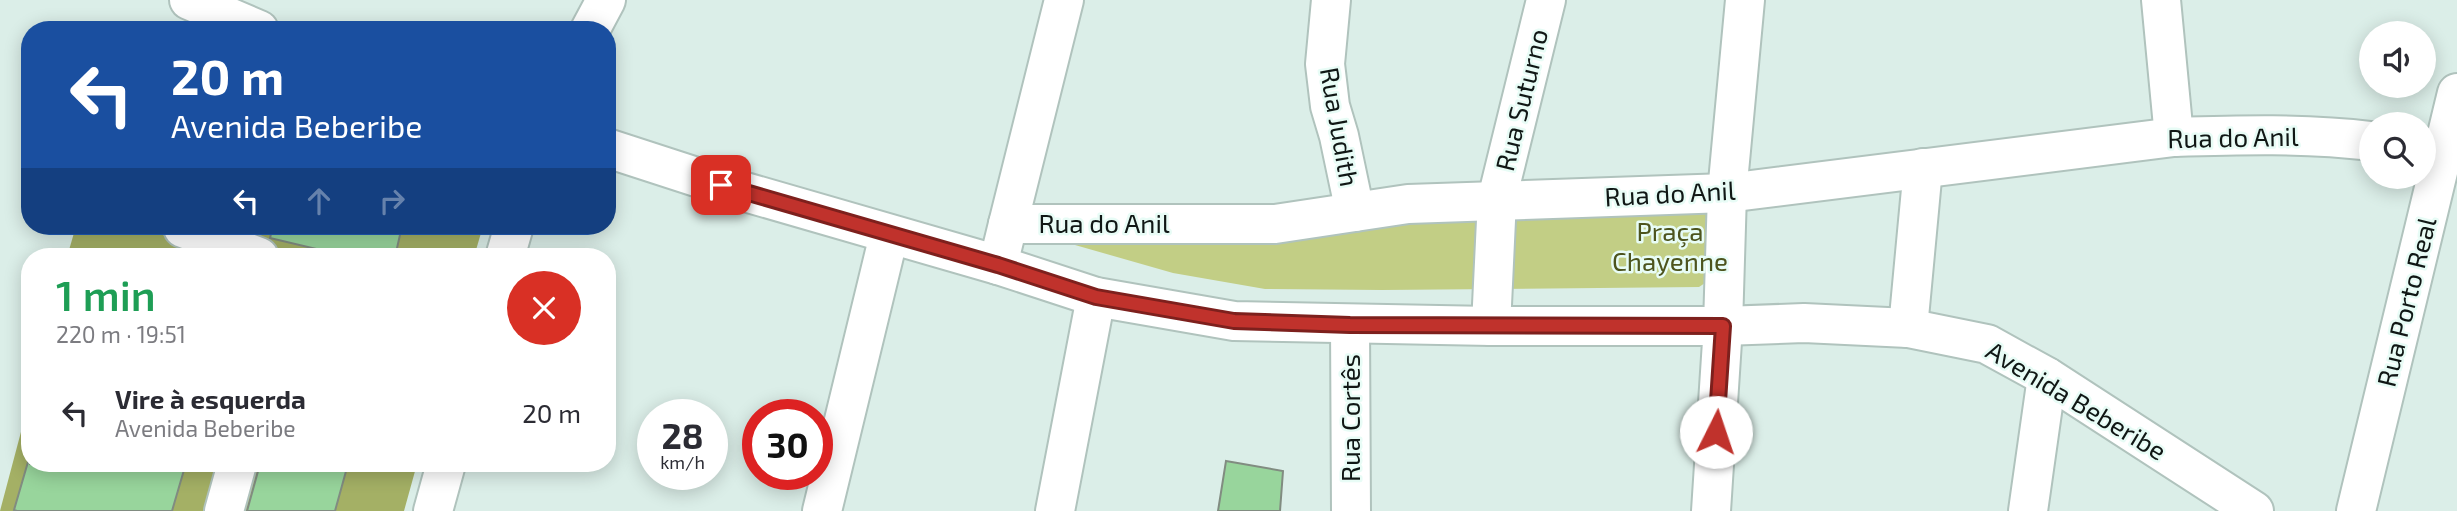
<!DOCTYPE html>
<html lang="pt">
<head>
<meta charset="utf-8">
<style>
  body { margin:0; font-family:"Exo 2",sans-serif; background:#f7f7f7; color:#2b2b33; height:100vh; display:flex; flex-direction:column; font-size:26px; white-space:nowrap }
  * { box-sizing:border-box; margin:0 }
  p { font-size:23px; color:#7c7c81 }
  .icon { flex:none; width:38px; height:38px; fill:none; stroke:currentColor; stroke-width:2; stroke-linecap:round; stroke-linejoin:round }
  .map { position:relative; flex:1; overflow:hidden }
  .drawer { position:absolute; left:21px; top:248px; width:595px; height:224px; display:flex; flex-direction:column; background:#fff; border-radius:28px; box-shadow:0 4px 18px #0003 }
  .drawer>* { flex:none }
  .top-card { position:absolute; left:21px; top:21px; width:595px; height:214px; border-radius:28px; box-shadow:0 4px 18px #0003; background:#1a4fa0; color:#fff; overflow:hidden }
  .tools { position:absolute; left:2359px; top:21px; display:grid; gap:14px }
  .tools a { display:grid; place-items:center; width:77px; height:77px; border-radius:50%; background:#fff; box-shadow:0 4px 18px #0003; font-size:35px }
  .speed { position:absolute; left:637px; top:399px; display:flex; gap:14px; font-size:35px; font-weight:700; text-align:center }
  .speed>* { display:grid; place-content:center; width:91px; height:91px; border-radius:50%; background:#fff; box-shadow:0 4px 18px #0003; line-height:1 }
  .speed small { font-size:18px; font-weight:400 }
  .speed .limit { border:10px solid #d22; background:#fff; color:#111 }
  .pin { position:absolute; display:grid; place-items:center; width:60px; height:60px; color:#fff; margin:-30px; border-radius:14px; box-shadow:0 4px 10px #0006 }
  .me { position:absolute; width:77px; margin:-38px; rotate:4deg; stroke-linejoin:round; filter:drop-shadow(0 0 5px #0008) }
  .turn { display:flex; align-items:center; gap:24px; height:147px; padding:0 35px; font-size:32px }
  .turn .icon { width:91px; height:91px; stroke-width:2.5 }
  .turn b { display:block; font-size:49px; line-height:60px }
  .lanes { display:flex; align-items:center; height:66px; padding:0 35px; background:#0003; justify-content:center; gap:35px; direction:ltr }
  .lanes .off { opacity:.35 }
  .round { display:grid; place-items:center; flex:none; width:74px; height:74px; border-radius:37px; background:#f7f7f7 }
  .head { display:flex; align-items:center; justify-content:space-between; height:119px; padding:0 35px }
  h1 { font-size:42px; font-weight:600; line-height:52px; color:#1e9e55 }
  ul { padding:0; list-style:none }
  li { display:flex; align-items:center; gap:21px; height:91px; padding:0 35px }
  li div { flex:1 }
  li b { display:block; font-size:26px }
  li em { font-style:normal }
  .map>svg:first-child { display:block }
</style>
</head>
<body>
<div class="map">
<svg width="2457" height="511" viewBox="0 0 2457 511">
  <rect width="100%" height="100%" fill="#dbeee8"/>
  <polygon fill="#c2ce85" points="1708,205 1708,281 1699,287 1382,290 1265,289 1173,273 1033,233"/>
  <g fill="#a4b065">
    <polygon points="76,226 483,226 474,257 67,257"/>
    <polygon points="30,398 30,464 417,464 404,511 0,511"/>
  </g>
  <g fill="#98d59c" stroke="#818c81" stroke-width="2">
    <polygon points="273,226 402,226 395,257 350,257 270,238"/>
    <polygon points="30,455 30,464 162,464 184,470 172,511 17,511 14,510"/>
    <polygon points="1226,461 1283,471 1280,511 1218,511"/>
    <polygon points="260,464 348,464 335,511 247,511"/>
  </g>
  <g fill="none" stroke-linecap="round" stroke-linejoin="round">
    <defs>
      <g id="minor">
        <polyline points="1331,0 1325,64 1330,106 1339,136 1355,212"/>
        <polyline points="2161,0 2174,137"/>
        <polyline points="590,30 606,0"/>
        <polyline points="1008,224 1064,0"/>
        <polyline points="184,226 183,228 259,257"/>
        <polyline points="505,257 514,226"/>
        <path d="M998 265 1008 224H1275L1408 204 1727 193 2174 137C2239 135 2307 133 2371 141"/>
        <polyline points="1350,325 1351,511"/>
        <polyline points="1491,326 1497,199 1546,0"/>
        <polyline points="1908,328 1923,168"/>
        <polyline points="224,511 237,464"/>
        <polyline points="433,511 446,464"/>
        <polyline points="822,511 889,235"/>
        <polyline points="1055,511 1096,297"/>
        <polyline points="1711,511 1723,326 1727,193 1745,0"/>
        <polyline points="2028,511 2047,377"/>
        <polyline points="2356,511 2457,93"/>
      </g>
      <g id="major">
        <polyline points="189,0 259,30"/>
        <polyline points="607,148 721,185 998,265 1096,297 1234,321 1491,326 1723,326 1804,323 1908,328 1987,344 2047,377 2254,511"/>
      </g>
    </defs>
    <use href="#minor" stroke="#b0c3bd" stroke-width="42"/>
    <use href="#major" stroke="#b0c3bd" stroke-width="42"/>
    <use href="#minor" stroke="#fff" stroke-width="38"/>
    <use href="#major" stroke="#fff" stroke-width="38"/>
  </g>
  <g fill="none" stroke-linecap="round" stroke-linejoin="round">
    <defs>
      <polyline id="route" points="721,185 998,265 1096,297 1234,321 1350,325 1723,326 1716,432"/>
    </defs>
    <use href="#route" stroke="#7d201d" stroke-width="18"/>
    <use href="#route" stroke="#c0322c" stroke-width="12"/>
  </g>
  <g text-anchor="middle" stroke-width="5" stroke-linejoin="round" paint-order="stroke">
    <g font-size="26" fill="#101715" stroke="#e8fcf6">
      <text transform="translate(1522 100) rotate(-76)" y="9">Rua Suturno</text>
      <text transform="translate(1339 127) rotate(80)" y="9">Rua Judith</text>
      <text transform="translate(2233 138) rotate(-1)" y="9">Rua do Anil</text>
      <text transform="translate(1670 194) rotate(-3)" y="9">Rua do Anil</text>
      <text x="1104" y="233">Rua do Anil</text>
      <text transform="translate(2407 302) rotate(-76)" y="9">Rua Porto Real</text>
      <text transform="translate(2076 401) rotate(31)" y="9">Avenida Beberibe</text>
      <text transform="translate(1351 418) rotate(-90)" y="9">Rua Cortês</text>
    </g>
    <g font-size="26" fill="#4d541d" stroke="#e8fcf6">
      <text x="1670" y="241">Praça<tspan x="1670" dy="30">Chayenne</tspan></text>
    </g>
  </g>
</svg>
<div class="tools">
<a><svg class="icon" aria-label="sound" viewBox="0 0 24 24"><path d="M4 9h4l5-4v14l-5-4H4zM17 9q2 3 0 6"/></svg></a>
<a><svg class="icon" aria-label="search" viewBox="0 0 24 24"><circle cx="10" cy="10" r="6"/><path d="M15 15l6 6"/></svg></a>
</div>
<div class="speed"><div>28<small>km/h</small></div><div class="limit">30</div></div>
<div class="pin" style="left:721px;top:185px;background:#d93025"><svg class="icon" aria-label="arrive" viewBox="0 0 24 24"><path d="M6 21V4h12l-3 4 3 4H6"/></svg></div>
<svg class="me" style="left:1716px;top:432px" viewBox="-20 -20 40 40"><circle r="19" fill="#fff"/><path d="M0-13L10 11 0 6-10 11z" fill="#c0322c"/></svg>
<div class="top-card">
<div class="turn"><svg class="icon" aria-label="left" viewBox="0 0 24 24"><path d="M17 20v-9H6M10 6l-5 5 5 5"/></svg><div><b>20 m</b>Avenida Beberibe</div></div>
<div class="lanes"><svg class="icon" aria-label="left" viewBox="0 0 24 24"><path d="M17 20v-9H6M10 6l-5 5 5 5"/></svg><svg class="icon off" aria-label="ahead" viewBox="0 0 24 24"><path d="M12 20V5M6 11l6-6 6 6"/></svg><svg class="icon off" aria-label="right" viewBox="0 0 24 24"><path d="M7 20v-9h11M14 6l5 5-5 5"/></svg></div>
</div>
<section class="drawer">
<div class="head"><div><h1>1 min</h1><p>220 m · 19:51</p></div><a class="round" style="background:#d93025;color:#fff"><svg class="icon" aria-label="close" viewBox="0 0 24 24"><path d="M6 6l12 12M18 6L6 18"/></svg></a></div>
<ul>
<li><svg class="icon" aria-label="left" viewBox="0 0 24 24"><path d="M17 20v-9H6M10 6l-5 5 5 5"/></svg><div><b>Vire à esquerda</b><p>Avenida Beberibe</p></div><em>20 m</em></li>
</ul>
</section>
</div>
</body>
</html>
